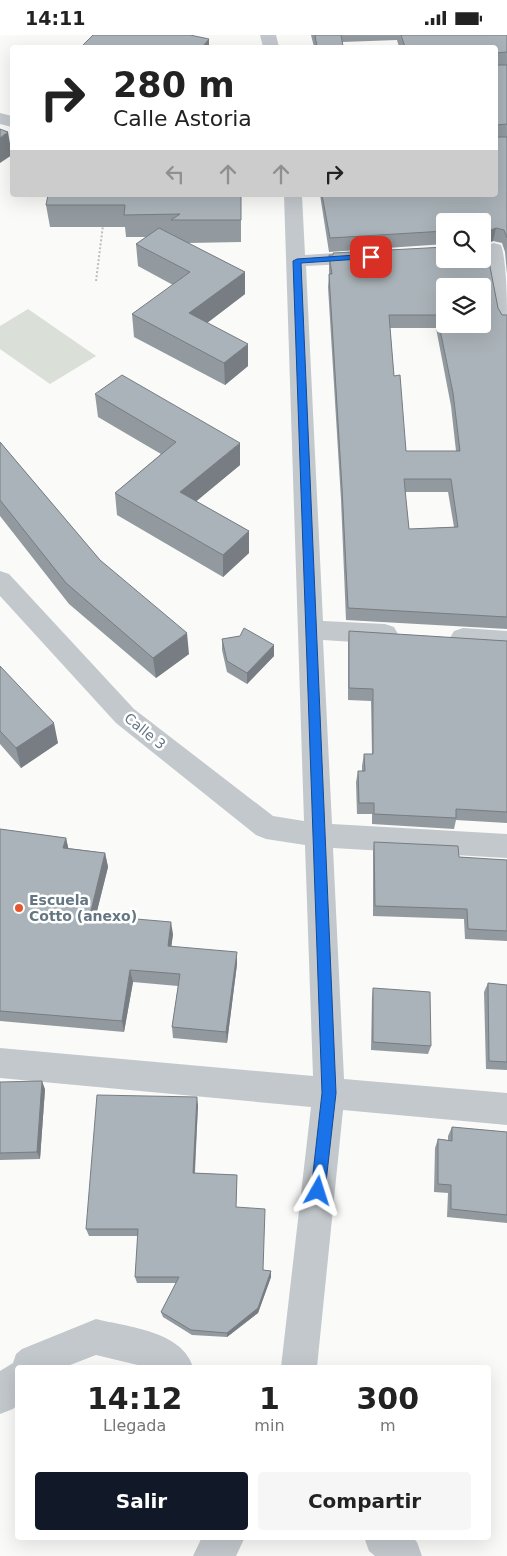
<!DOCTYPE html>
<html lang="es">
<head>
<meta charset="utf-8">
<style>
  body { margin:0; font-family:"DejaVu Sans",sans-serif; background:#f6f6f6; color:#222; height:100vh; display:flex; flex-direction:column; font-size:19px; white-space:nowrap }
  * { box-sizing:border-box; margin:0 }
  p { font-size:16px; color:#767676 }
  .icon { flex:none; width:28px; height:28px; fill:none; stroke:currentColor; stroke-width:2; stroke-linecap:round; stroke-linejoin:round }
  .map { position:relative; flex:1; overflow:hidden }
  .panel { position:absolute; left:15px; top:1330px; width:476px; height:175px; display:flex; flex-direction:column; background:#fff; border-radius:5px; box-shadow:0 5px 20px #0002 }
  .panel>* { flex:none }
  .banner { position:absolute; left:10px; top:10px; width:488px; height:152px; border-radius:5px; box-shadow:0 5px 20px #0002; background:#fff; color:#222; overflow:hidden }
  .tools { position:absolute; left:436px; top:178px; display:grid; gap:10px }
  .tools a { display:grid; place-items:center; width:55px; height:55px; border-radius:5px; background:#fff; box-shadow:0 5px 20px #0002; font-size:25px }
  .pin { position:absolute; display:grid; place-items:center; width:42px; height:42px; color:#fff; margin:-21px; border-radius:10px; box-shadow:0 2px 8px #0006 }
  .me { position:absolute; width:55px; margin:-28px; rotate:6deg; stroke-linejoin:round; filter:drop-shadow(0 0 4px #0008) }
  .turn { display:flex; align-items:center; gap:18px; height:105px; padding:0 20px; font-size:22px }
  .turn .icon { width:65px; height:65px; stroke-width:2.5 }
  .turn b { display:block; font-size:35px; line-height:42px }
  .lanes { display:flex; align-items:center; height:48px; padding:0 20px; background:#0003; justify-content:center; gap:25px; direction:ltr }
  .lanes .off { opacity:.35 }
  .eta { display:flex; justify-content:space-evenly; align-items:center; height:85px; text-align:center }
  .eta b { font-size:30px; font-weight:700; line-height:35px }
  .action { display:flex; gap:10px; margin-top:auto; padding:10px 20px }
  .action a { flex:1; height:58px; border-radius:5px; background:#111827; color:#fff; font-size:20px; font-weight:700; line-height:58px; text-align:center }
  .action a+a { background:#f6f6f6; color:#222 }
  .status { display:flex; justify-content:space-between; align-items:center; height:35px; padding:0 25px; background:#fff; direction:ltr }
  .status svg { height:14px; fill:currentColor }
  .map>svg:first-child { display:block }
</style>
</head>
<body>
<div class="status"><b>14:11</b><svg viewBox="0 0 49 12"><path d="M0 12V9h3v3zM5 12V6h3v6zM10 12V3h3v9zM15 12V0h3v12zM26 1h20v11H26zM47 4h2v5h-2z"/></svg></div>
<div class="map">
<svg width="507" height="1521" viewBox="0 0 507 1521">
  <rect width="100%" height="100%" fill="#fafaf8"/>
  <polygon fill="#dadfd7" points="28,274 96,321 50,349 0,314 0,291"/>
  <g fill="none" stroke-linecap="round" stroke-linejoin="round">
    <polyline stroke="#bbbfc2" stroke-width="2" stroke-dasharray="2 2" stroke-linecap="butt" points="96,246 103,190"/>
    <g fill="#c3c8cc" fill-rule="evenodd">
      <polygon points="260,0 276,0 279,12 263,12"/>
      <polygon points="0,78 12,81 12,92 0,89"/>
      <polygon points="284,160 302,160 305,220 365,216 372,218 375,222 372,226 365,228 306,231 323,586 385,589 394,592 398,599 394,606 385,609 323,605 332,789 507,799 507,823 333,813 344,1044 507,1058 507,1090 343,1075 317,1332 281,1332 311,1072 0,1043 0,1013 313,1041 305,810 266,804 256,800 116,688 0,561 0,536 9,539 134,674 273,781 304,786"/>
      <path d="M494 208 501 210C507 227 507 272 507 292L500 291 497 286 484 214 487 210Z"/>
      <polygon points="463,593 507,596 507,616 463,613 454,610 450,603 454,596"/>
      <path d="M96 1284C128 1292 182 1296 193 1332H146L96 1320 65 1332H18V1369L13 1374 0 1379V1336L13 1328 16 1319 22 1314Z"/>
      <polygon points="202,1502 245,1502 236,1521 193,1521"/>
      <polygon points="364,1502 412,1502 417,1507 422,1521 375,1521 369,1516"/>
    </g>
  </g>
  <g fill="#929a9f" fill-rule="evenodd">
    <path d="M311 0H507V239L505 217 502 208 493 206 486 209 498 273 502 280H507V594L346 585 341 465 328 252 329 239V220L482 224 445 186V209L329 217 320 160H495V12H399L397 5 342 7 343 12H314ZM390 293H436L451 371 456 416H406L394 341ZM405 457H448L454 492 409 494Z"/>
    <polygon points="241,160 241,207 188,208 245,237 245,259 207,288 248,331 225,350 134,302 132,279 173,250 138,231 136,209 146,202 126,202 125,192 50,192 46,170"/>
    <polygon points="95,359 240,430 196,466 249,496 249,518 223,542 117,480 115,458 161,419 98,382"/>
    <polygon points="0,407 100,525 189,619 156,643 69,569 0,481"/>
    <polygon points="349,596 507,606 507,788 456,785 454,794 372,789 372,779 357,779 356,747 358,736 362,736 362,731 364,719 372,719 371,666 348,665 348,608"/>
    <polygon points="240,601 274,621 247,649 227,637 222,615 222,604"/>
    <polygon points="0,631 58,708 21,733 0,709"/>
    <polygon points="0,794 66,803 68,813 105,818 108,832 96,880 173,899 171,911 237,929 227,1008 173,1003 172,992 178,951 133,947 124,997 0,986"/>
    <polygon points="374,807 459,822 507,825 507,906 465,904 464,884 373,881 373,817"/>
    <polygon points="488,948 507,950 507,1035 486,1034 484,957"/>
    <polygon points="373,953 431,1011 428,1019 371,1015 372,962"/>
    <polygon points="0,1047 45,1054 40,1124 0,1125"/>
    <polygon points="198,1070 195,1138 237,1140 236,1172 263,1235 271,1236 271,1242 258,1278 227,1302 192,1300 163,1282 161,1277 176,1248 137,1248 135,1242 138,1201 89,1201 86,1194"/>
    <polygon points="452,1092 507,1097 507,1188 447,1182 448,1158 434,1157 435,1113 438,1104 448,1105 448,1101"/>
  </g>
  <g fill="#777d82">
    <polygon points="209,4 209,12 202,12"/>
    <polygon points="8,97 12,120 0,128 0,103"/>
    <polygon points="496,193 493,206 486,209 484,201 488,196"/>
    <polygon points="245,237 245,259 190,301 189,278"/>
    <polygon points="248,309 248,331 225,350 224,328"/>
    <polygon points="240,408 240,430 181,479 180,457"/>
    <polygon points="249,496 249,518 223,542 223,520"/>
    <polygon points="187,598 189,619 156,643 153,623"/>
    <polygon points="274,610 274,621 247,649 247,638"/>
    <polygon points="54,688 58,708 21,733 16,713"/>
    <polygon points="66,803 69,816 63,813"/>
    <polygon points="105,818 108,832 93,892 90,880"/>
    <polygon points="171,887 173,899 170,923 168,911"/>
    <polygon points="237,917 237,929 227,1008 226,997"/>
    <polygon points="130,935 133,947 124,997 122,986"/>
    <polygon points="42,1046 45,1054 40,1124 37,1117"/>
    <polygon points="197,1062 198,1070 194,1146 193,1138"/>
    <polygon points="271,1236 271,1242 258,1278 227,1302 227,1298"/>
  </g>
  <g fill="#aab3b9" stroke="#777d82" fill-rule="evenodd">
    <polygon points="93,0 190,0 209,4 202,12 81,12"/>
    <polygon points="315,0 341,0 343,11 317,12"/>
    <path d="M401 0H507V17L496 18V30H507V89L496 90V102H507V203L504 195 496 193 488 196 484 201 498 273 502 280H507V582L348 573 342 453 329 239H332L329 220H333V218L445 212V224H482V186H445V196L330 203 322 160H495V12H405ZM445 251H482V289H445ZM389 280H437L453 358 460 416H406L400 340 394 341ZM404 444H451L458 492 409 494Z"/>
    <polygon points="0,94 8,97 0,103"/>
    <polygon points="48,160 241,160 241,185 171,185 180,179 124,180 125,170 46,170"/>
    <polygon points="159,193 245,237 189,278 248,309 224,328 132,279 190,237 136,209"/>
    <polygon points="122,340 240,408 180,457 249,496 223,520 115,458 176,407 95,359"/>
    <polygon points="0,407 100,525 187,598 153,623 66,548 0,465"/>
    <polygon points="244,593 274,610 247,638 227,626 222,604 240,601"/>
    <polygon points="349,596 507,606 507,777 456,774 456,783 374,779 374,768 359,768 358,736 365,736 364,719 373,719 373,654 349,653"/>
    <polygon points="0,631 54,688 16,713 0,696"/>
    <polygon points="0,794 66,803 63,813 105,818 90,880 171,887 168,911 237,917 226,997 172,992 180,939 130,935 122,986 0,976"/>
    <polygon points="374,807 458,811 459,822 507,825 507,896 468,894 467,874 375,871"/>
    <polygon points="488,948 507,950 507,1027 489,1026"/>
    <polygon points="373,953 430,957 431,1011 373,1007"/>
    <polygon points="42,1046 37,1117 0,1118 0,1047"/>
    <polygon points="97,1060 197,1062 193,1138 237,1140 236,1172 265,1174 263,1235 271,1236 258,1273 227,1298 191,1295 161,1277 179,1242 135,1242 138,1194 86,1194"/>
    <polygon points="452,1092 507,1097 507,1180 451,1174 451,1150 438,1149 438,1104 452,1106"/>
  </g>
  <polygon fill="#1a73e8" stroke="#114b97" points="371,219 374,220 374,223 301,228 336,1058 325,1156 323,1161 318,1163 313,1161 311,1156 322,1058 293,226 297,224"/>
  <circle fill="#e4572e" stroke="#fff" stroke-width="2" cx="19" cy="873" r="5"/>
  <g text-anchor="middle" stroke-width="5" stroke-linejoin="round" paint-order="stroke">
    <g font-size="14" fill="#657683" stroke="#fff">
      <text transform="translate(145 696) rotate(39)" y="5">Calle 3</text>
    </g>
    <g font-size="14" font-weight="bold" fill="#657683" stroke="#fff" text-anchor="start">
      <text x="29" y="870">Escuela<tspan x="29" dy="16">Cotto (anexo)</tspan></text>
    </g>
  </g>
</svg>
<div class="tools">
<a><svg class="icon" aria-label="search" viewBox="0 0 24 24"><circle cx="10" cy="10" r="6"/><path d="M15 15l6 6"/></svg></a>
<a><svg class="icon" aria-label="layers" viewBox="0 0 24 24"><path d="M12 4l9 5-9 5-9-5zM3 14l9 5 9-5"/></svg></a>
</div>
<div class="pin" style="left:371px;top:222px;background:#d93025"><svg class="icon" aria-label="arrive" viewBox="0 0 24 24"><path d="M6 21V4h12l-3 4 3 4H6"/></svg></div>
<svg class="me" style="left:318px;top:1156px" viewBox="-20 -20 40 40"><path d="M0-17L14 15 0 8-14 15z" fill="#1a73e8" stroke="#fff" stroke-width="4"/></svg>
<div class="banner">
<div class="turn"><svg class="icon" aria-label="right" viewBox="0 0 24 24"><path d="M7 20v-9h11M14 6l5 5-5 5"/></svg><div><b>280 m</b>Calle Astoria</div></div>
<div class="lanes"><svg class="icon off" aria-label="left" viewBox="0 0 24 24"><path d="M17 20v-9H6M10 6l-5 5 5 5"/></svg><svg class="icon off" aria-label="ahead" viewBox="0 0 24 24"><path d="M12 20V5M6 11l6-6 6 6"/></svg><svg class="icon off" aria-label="ahead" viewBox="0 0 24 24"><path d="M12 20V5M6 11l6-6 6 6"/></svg><svg class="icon" aria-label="right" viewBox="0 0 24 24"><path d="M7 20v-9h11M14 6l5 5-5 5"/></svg></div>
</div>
<section class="panel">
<div class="eta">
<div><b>14:12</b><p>Llegada</p></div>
<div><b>1</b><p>min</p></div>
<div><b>300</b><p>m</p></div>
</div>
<div class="action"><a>Salir</a><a>Compartir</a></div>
</section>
</div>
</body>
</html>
